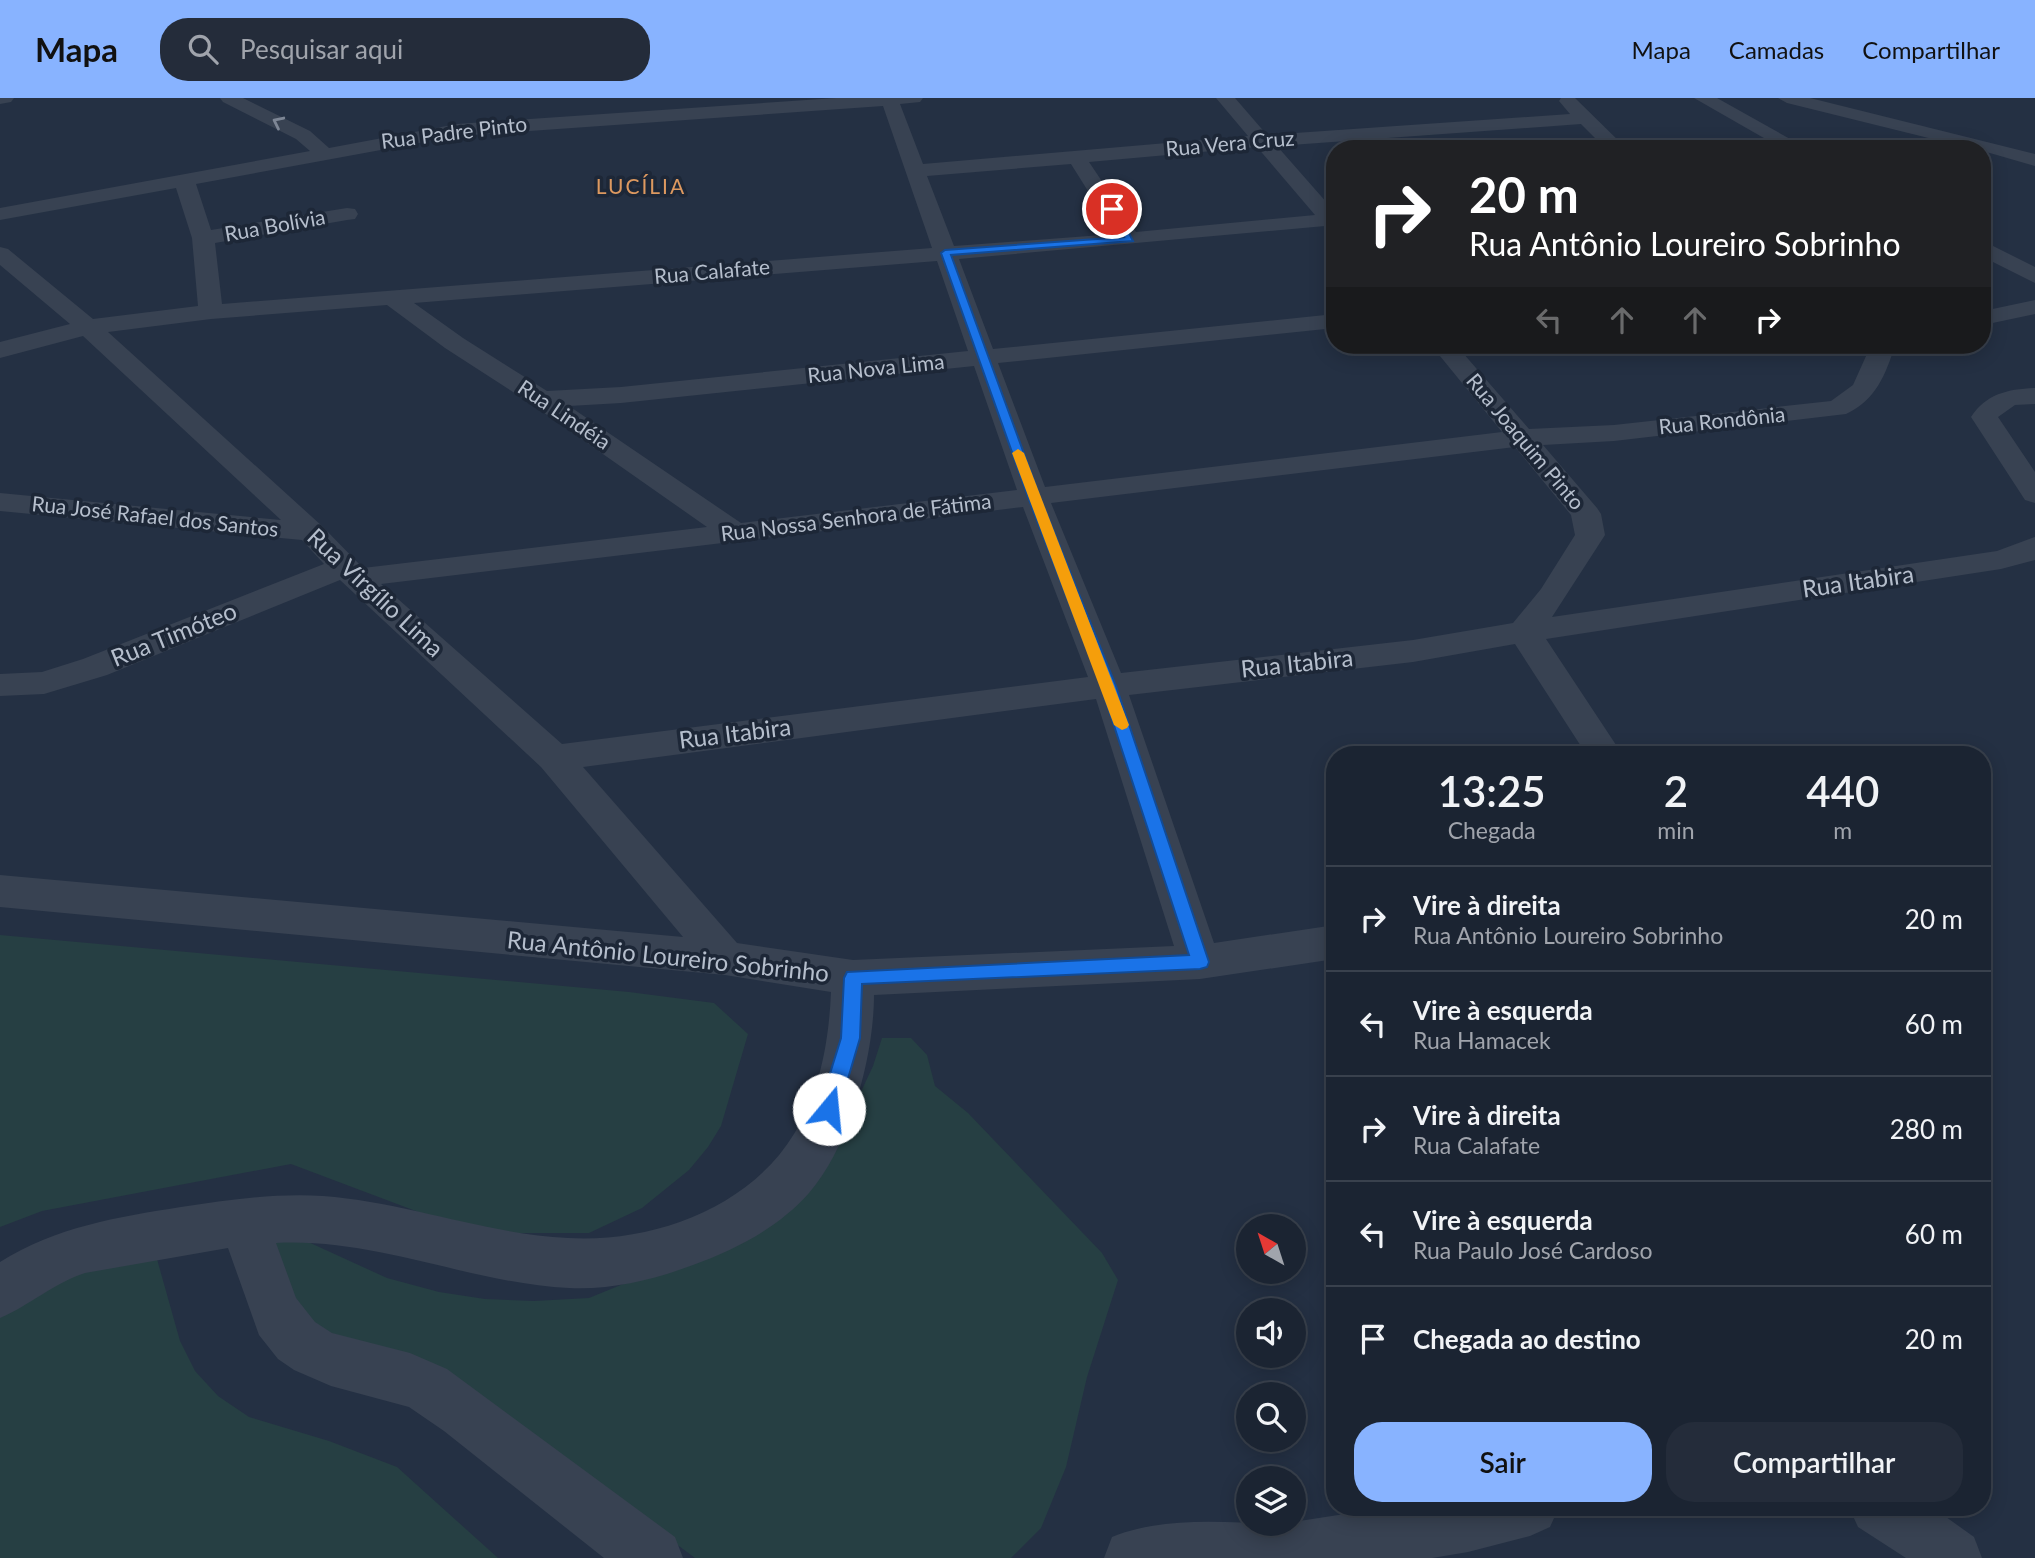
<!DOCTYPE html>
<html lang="pt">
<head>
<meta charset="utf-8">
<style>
  body { margin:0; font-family:Lato,sans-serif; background:#242c3a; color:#f1f3f6; height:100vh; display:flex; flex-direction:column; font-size:26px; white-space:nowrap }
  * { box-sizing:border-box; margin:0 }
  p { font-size:23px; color:#a0a4ac }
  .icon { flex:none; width:38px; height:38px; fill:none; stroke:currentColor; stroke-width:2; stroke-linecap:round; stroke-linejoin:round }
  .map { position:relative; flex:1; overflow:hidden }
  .panel { position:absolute; left:1326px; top:648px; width:665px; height:770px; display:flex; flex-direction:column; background:#1b2432; border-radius:28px; box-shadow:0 4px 18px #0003,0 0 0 2px #39414d }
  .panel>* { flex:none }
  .guide { position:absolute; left:1326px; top:42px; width:665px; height:214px; border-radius:28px; box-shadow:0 4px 18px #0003,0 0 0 2px #39414d; background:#202124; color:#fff; overflow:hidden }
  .needle { width:46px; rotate:321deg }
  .buttons { position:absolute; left:1236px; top:1116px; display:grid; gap:14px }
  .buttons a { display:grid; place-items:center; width:70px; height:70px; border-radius:50%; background:#1b2432; box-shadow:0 4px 18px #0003,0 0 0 2px #39414d; font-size:35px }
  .pin { position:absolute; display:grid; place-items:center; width:60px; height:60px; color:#fff; margin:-30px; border:4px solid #fff; border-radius:50%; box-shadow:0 2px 7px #0007 }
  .me { position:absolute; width:77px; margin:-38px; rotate:17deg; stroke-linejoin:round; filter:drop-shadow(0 0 5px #0008) }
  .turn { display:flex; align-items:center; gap:24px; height:147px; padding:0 28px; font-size:32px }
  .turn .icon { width:91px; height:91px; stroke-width:2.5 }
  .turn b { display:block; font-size:49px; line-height:60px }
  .lanes { display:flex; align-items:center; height:66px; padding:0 28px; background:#0003; justify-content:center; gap:35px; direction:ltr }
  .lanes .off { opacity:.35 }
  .eta { display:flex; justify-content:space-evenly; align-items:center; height:119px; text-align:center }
  .eta b { font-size:42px; font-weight:600; line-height:49px }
  .cta { display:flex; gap:14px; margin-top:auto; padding:14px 28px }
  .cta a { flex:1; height:80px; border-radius:28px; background:#88b3ff; color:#111; font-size:28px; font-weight:600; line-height:80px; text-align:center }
  .cta a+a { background:#242c3a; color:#f1f3f6 }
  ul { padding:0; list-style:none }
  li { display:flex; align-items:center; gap:21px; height:105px; padding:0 28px; border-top:2px solid #39414d }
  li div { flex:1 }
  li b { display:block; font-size:26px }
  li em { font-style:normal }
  header { display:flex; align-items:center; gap:42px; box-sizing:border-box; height:98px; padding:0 35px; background:#88b3ff; color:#111 }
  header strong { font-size:33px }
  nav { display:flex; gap:38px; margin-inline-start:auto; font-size:24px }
  .search { width:490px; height:63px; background:#242c3a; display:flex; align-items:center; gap:18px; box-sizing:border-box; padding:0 24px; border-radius:28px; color:#a0a4ac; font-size:26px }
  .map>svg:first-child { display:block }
</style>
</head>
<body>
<header>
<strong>Mapa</strong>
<div class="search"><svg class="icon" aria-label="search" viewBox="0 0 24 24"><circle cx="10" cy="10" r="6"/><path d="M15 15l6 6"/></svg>Pesquisar aqui</div>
<nav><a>Mapa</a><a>Camadas</a><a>Compartilhar</a></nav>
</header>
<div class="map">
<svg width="2035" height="1460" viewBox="0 0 2035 1460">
  <rect width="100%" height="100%" fill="#243043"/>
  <g fill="#263f43">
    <polygon points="0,837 629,894 714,905 748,936 721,1028 708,1049 689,1072 642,1110 589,1135 511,1135 429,1118 291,1066 42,1113 0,1129"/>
    <polygon points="882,940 911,940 927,957 935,988 968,1015 1102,1155 1118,1182 1087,1279 1066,1369 1041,1430 1011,1460 695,1460 469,1291 364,1255 291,1210 268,1136 306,1143 387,1180 439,1194 485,1201 534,1203 589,1200 633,1182 824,1073 873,968"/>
    <polygon points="155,1154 180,1243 195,1273 218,1298 249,1319 329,1343 397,1369 498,1460 0,1460 0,1218 65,1179"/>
  </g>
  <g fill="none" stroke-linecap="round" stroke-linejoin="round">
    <g fill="#384252" fill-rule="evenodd">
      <polygon points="0,0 14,0 11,4 0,6"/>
      <path d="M220 0H243L310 33 329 50 457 26 836 0H923L920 4 900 6 923 66 1248 38 1216 0H1235L1267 37 1570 16 1559 3 1561 0H1575L1627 51H1606L1581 26 1277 48 1335 114V133L1325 128 959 161 993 251 1335 216V230L998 265 1045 389 1502 334 1431 247H1456L1529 331 1614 327 1831 303 1853 287 1871 247H1895C1886 276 1876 302 1846 316L1614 343 1543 347 1597 410 1601 416 1605 437 1552 519 1997 453 2035 439V462L2001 471 1546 541 1622 656H1586L1515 546 1413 564 1129 597 1214 845 1335 827V861L1200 881 874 897C874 958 850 1048 809 1095 778 1130 736 1151 693 1167 653 1182 612 1192 569 1190 470 1185 377 1140 276 1145L296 1200 315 1224 332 1235 410 1255 447 1271 675 1439 683 1460H604L444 1333 409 1309 331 1288 294 1272 278 1261 259 1237 228 1150 85 1175C54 1185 30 1207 0 1220V1164C56 1129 117 1119 181 1109 228 1102 275 1095 323 1098 406 1104 485 1136 568 1140 652 1145 749 1110 794 1036 820 995 829 942 831 894L725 877 0 809V777L683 839 541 669 340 482 107 577 44 596 0 598V576L42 574 83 561 324 466 302 442 0 413V395L281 422 83 238 0 260V244L70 226 0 167V149L8 151 93 221 198 208 192 140 176 90 0 122V110L310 53 296 41 223 4ZM883 8 932 150 222 206 215 145 347 122 355 121 358 116 355 111 347 110 211 132 196 86 457 38ZM1257 49 1315 117 1136 134 1089 64ZM1071 66 1115 136 954 148 927 78ZM937 163 968 253 621 289 547 293 463 240 414 205ZM387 207 445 250 533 307 707 429 363 470 322 428 108 234 211 221ZM974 268 1017 392 741 425 569 308 621 305ZM1515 349 1571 417 1575 437 1541 491 1513 525 1413 542 1121 575 1051 405ZM1023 409 1088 579 562 646 381 486ZM1096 601 1174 848 853 862 737 845 583 669Z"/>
      <polygon points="1694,0 1717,0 1808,51 1783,51"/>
      <polygon points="1778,0 1810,0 2035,56 2035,68 1983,53 1983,51 1973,51 1787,5"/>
      <polygon points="1983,143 2035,169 2035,185 1983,159"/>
      <polygon points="2035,202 2035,216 1983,227 1983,213"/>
      <path d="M2035 290V306L2015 307 1998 319 2035 374V405L2025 402 1971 319C1986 296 2008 291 2035 290Z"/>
      <path d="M1390 1409H1559L1550 1429 1530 1438 1468 1454 1432 1460H1104L1112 1439C1168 1416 1236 1426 1293 1426V1424Z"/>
      <polygon points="1849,1409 1932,1409 1974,1439 1982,1460 1906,1460 1858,1429"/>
    </g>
  </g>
  <defs><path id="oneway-chevron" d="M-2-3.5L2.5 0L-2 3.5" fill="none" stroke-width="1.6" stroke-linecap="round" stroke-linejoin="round" transform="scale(1.75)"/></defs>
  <use stroke="#7d8695" href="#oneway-chevron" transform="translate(278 24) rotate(-154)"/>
  <polygon fill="#1a73e8" stroke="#114b97" stroke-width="2" points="1112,108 1117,111 1133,143 951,157 1040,399 1116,588 1209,864 1207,869 1200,871 862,886 860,940 839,1011 836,1017 829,1020 822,1017 819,1011 841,940 844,880 847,874 1189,857 1101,588 1028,399 941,155 945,152 1124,139 1108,111"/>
  <polygon fill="#f59e0b" points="1018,351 1024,355 1129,627 1127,630 1122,632 1114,627 1012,355"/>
  <g text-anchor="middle" stroke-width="7" stroke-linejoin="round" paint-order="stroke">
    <g font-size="21" fill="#b5becc" stroke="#1d2737">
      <text transform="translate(454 35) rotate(-7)" y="7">Rua Padre Pinto</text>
      <text transform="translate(1230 46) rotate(-5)" y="7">Rua Vera Cruz</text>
      <text transform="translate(275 128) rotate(-10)" y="7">Rua Bolívia</text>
      <text transform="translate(712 174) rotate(-5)" y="7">Rua Calafate</text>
      <text transform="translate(876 271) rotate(-6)" y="7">Rua Nova Lima</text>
      <text transform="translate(564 317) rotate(34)" y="7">Rua Lindéia</text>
      <text transform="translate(1722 323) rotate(-6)" y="7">Rua Rondônia</text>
      <text transform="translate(1525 344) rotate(50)" y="7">Rua Joaquim Pinto</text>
      <text transform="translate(155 419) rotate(6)" y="7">Rua José Rafael dos Santos</text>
      <text transform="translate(856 420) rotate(-7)" y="7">Rua Nossa Senhora de Fátima</text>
    </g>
    <g font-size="21" letter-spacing="2" fill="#dd9960" stroke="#1d2737">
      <text x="641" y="96">LUCÍLIA</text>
    </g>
    <g font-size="24" fill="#b5becc" stroke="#1d2737">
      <text transform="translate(1858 484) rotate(-8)" y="8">Rua Itabira</text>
      <text transform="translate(375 495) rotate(43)" y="8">Rua Virgílio Lima</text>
      <text transform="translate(174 537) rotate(-22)" y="8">Rua Timóteo</text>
      <text transform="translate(1297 566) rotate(-6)" y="8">Rua Itabira</text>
      <text transform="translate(735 636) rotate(-7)" y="8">Rua Itabira</text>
      <text transform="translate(668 859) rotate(6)" y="8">Rua Antônio Loureiro Sobrinho</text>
    </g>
  </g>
</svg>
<div class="buttons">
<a><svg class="needle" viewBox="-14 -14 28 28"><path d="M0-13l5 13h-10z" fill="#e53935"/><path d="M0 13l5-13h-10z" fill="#a0a4ac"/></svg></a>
<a><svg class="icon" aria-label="sound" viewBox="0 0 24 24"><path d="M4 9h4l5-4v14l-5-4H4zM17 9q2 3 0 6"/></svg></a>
<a><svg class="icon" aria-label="search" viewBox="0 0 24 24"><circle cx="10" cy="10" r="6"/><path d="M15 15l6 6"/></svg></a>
<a><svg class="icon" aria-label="layers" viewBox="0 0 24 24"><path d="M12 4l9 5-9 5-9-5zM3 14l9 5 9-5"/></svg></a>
</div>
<div class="pin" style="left:1112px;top:111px;background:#d93025"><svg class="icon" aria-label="arrive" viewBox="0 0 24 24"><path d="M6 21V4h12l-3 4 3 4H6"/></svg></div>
<svg class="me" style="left:829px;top:1011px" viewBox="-20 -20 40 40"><circle r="19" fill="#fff"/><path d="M0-13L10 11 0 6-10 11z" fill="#1a73e8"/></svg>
<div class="guide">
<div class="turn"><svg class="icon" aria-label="right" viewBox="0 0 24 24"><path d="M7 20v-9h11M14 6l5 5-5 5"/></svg><div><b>20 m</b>Rua Antônio Loureiro Sobrinho</div></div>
<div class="lanes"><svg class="icon off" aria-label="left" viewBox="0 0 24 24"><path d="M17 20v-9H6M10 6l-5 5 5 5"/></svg><svg class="icon off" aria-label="ahead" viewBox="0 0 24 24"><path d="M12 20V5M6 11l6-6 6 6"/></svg><svg class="icon off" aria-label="ahead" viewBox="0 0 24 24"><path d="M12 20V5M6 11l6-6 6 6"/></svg><svg class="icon" aria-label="right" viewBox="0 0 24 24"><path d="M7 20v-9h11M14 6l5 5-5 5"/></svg></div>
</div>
<section class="panel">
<div class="eta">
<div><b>13:25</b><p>Chegada</p></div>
<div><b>2</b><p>min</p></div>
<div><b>440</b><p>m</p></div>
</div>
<ul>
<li><svg class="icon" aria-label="right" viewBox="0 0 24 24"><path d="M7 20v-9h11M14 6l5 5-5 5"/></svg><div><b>Vire à direita</b><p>Rua Antônio Loureiro Sobrinho</p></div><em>20 m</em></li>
<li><svg class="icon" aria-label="left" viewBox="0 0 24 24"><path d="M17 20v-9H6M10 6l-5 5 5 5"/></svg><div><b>Vire à esquerda</b><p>Rua Hamacek</p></div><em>60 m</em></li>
<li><svg class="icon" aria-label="right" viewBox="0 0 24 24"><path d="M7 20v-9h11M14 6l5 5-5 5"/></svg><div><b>Vire à direita</b><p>Rua Calafate</p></div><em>280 m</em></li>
<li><svg class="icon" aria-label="left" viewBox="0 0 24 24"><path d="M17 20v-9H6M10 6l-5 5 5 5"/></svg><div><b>Vire à esquerda</b><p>Rua Paulo José Cardoso</p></div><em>60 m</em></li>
<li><svg class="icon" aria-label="arrive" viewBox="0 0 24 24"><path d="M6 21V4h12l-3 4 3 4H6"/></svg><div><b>Chegada ao destino</b></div><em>20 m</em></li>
</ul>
<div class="cta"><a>Sair</a><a>Compartilhar</a></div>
</section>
</div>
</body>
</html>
